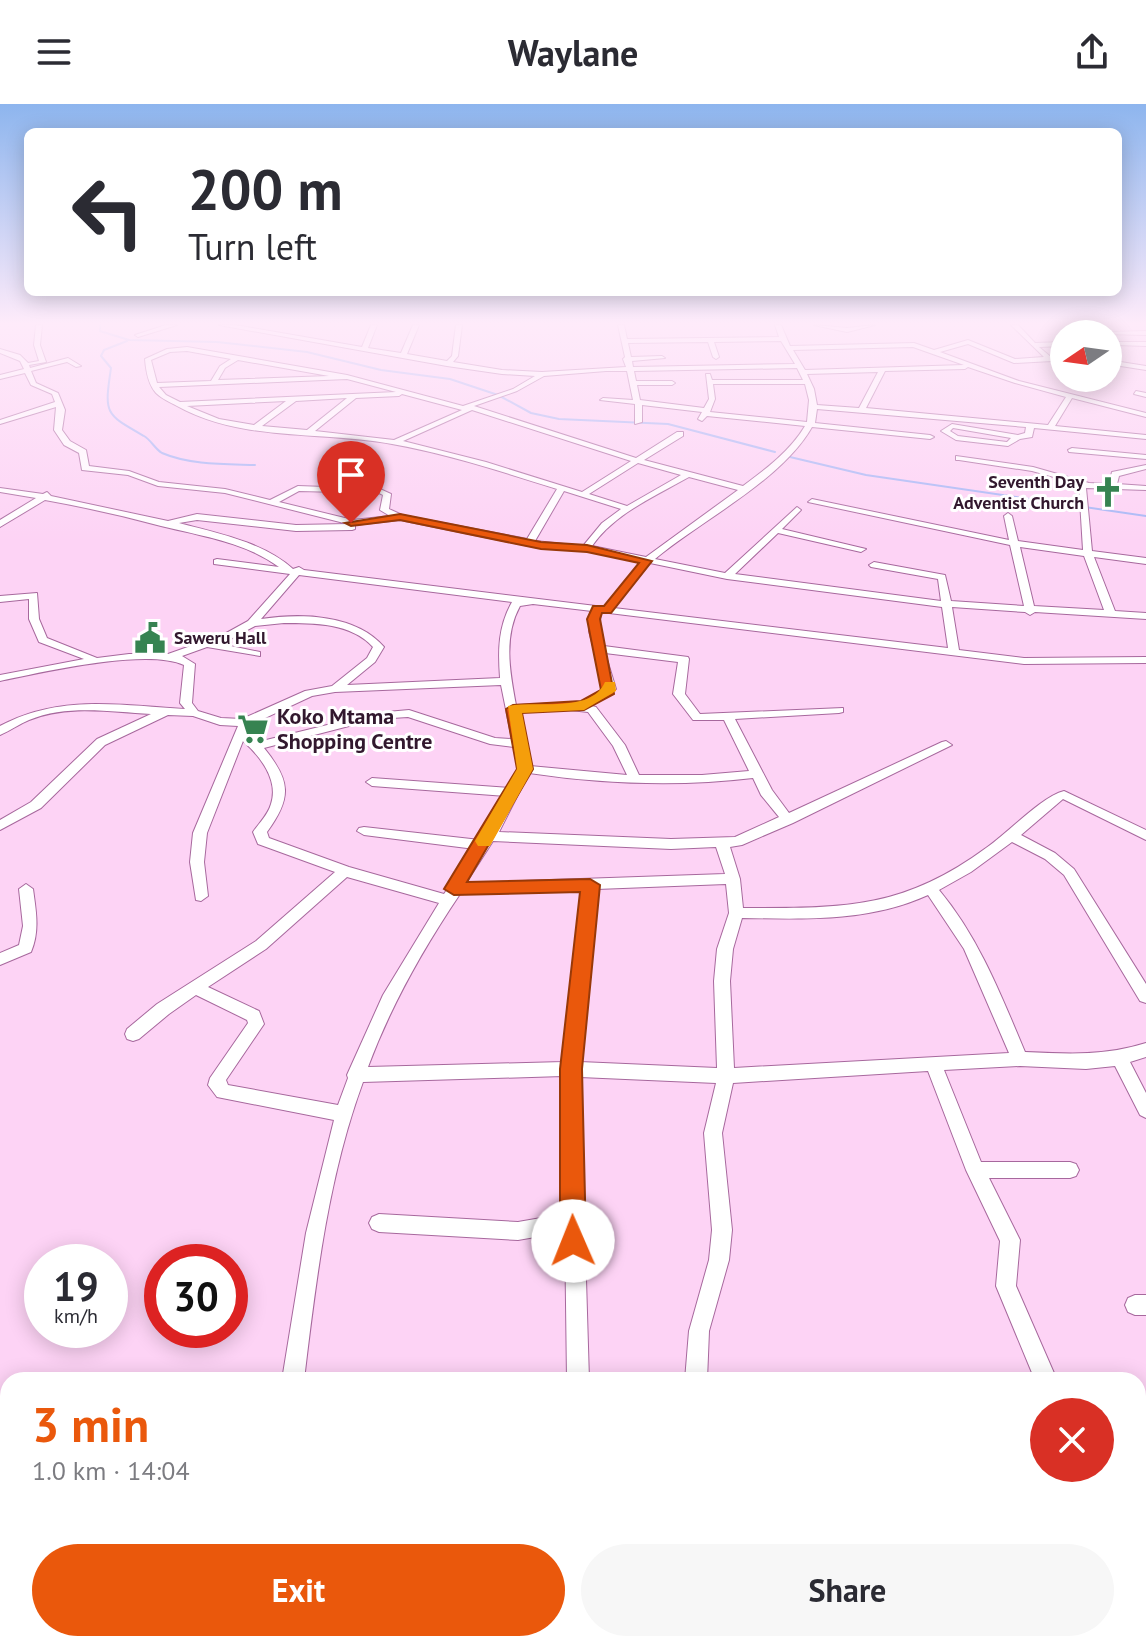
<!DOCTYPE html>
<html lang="en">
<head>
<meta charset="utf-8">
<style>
  body { margin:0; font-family:"PT Sans",sans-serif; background:#f7f7f7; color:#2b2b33; height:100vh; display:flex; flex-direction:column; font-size:30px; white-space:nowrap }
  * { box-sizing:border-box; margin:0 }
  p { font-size:26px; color:#7c7c81 }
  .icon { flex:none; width:44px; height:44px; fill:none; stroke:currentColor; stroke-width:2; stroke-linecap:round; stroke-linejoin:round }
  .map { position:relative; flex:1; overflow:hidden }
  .side { position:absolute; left:0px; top:1268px; width:1146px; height:280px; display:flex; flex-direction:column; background:#fff; border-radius:24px 24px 0 0; box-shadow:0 4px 20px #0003 }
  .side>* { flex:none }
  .guide { position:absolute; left:24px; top:24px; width:1098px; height:168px; border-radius:12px; box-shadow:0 4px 20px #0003; background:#fff; color:#2b2b33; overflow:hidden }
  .needle { width:52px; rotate:257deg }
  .fabs { position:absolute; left:1050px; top:216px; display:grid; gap:16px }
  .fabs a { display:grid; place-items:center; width:72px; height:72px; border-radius:50%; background:#fff; box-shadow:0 4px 20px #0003; font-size:40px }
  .speed { position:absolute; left:24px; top:1140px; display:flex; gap:16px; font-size:40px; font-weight:700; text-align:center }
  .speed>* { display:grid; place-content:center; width:104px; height:104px; border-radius:50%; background:#fff; box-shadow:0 4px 20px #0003; line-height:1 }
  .speed small { font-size:20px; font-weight:400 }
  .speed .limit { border:12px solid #d22; background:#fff; color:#111 }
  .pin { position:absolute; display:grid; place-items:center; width:68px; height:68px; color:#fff; margin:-82px -34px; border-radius:50% 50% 50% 0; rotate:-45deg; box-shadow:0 0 8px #0007 }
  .pin .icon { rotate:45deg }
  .me { position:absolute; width:88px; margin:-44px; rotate:359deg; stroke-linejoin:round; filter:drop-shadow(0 0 6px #0008) }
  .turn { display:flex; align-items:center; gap:28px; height:168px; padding:0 32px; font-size:36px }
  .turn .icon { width:104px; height:104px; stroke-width:2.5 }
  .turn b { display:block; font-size:56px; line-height:68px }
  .round { display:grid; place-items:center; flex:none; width:84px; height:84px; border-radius:42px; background:#f7f7f7 }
  .head { display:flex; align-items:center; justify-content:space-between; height:136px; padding:0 32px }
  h1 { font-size:48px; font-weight:600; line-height:60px; color:#ea580c }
  .primary-button { display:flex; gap:16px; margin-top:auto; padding:16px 32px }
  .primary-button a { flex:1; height:92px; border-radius:48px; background:#ea580c; color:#fff; font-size:32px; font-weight:600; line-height:92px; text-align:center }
  .primary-button a+a { background:#f7f7f7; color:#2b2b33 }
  header { display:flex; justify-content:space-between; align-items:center; height:104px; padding:0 32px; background:#fff; font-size:36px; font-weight:600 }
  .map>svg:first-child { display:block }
</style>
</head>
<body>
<header><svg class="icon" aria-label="menu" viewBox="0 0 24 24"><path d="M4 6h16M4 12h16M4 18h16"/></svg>Waylane<svg class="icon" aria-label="share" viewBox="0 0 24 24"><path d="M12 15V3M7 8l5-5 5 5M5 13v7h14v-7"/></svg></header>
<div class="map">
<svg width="1146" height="1548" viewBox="0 0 1146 1548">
  <rect width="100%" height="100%" fill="#fdd3f5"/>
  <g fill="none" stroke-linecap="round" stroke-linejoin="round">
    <g stroke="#a5b6f6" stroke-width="2">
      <polyline points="100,221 100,227 129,236 217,238 307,248 381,266 450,275 498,291 531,309 559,315 668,320 775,348"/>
      <path d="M127 237 104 246 101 252 111 264C104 310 105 310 144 332 151 336 155 345 162 349 190 361 225 360 255 361"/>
      <polyline points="790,353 866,371 1146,412"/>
    </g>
    <defs>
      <g id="minor">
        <path d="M36 221H42L40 241 46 258 29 261 30 264 68 254 81 262 76 263 67 258 31 267 36 279 58 289 65 306 62 326 70 337 86 346 89 362 129 367 159 378 225 385 270 396 298 382 380 385 391 390 389 405 402 411 527 435 557 385C503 368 448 350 392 340 321 327 241 338 177 302 170 298 162 295 156 289 148 280 146 267 145 255L167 245 187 243 347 271 463 302 513 285 535 272 502 270 447 262 219 221H235L362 243 371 221H377L368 244 401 249 413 221H419L407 250 447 257 452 252 456 221H462L458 252 453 258 502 266 542 268 626 263 623 255 625 253 618 221H624L627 235 779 233 775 221H781L790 242 914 239 934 246 968 236 1015 255 1044 253 1011 221H1018L1035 239 1064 238V242L1039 243 1051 253 1064 256V260L1052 257 1014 259 968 240 940 248 1019 277 1146 309V313L1072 294 1055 322 1146 331V335L1034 324 1032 333 1020 335 1008 342 956 336 941 327 952 320 1018 331 1025 329 1026 323 817 305 815 319 930 331 934 333 930 335 812 323C781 377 703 415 655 455L725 469 797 403 801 406 782 425 866 445 861 448 778 429 735 470 941 497 938 475 871 463 869 461 874 458 945 471 951 497 1024 502 1010 441 808 398 812 395 1009 436 1004 412 1008 409 1012 412 1018 437 1083 446 1079 380 1032 367 959 356H956V352L1033 363 1089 379 1109 380 1112 368 1146 361V365L1119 372 1117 380 1146 382V386L1086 384 1092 447 1146 454V460L1094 453 1115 507 1146 509V515L1035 508 1030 511 1025 508 952 503 959 546 1024 554 1146 553V559L1024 560 601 508 599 527 604 542 688 553 689 555 685 590 700 610 843 604V608L839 609 735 615 772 686 789 709 942 638 946 637 952 641 793 719 742 741 730 743 740 775 743 804C842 804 902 806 986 744 1008 729 1041 693 1064 687L1146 726V736L1063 695 1021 731 1055 749 1074 765 1146 880V899L1140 897 1064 771 1045 755 1012 738 971 768 939 786C979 834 1001 891 1025 948 1068 950 1105 952 1146 939V953L1130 958 1146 989V1014L1140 1011 1115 962 1086 965 1020 962 944 966 981 1058H1070L1076 1060 1079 1066 1076 1072 1070 1074H989L1020 1136 1016 1182 1057 1276H1035L996 1182 1000 1137 966 1066 928 967 733 979 722 1029 732 1126 729 1156 709 1227 707 1276H685L689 1227 709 1156 712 1126 704 1029 716 979 580 973 589 1276H567L565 1123 541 1132 518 1136 379 1128 372 1125 369 1119 372 1113 379 1110 518 1118 541 1114 565 1105 563 972 363 978C328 1073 316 1176 304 1276H282L306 1129 334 1016 217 993 208 981 210 974 248 919 247 916 196 891 169 910 139 935 133 937 127 935 125 930 127 925 157 900 256 837 335 768 258 740 253 728C259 719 268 711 271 700 279 676 260 652 243 637L207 729 204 758 208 792 201 797 196 796 190 758 193 729 238 622 220 621 193 612 168 611 105 641 41 704 0 726V716L31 698 97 635 151 610C112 608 67 600 29 616 19 620 10 627 0 631V622C59 590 120 601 185 605L180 599 184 561C146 544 43 568 0 577V571L84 555 39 538 29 515V495L0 498V492L37 489 39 515 47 534 97 554 129 550H168L202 538H210L248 517 290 470 214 460V456L217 455 279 463C245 438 201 432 161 422 124 412 84 403 45 396L0 423V416L36 394 0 388V384L43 390 47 388 51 392 168 417 197 410 296 421 348 420 225 389 158 382 128 371 82 366 79 349 64 341 54 326 56 303 0 320V316L55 298 52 290 31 281 25 269 0 275V271L24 265 20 257 0 249V245L20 251 28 259 39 257 34 241ZM781 237 795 260 633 263 632 257 665 254 662 252 631 253 628 239 708 238 713 253 716 255 719 253 714 238ZM913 243 964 261 805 266 793 246ZM187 247 231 255 220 262 211 277 157 279 151 256 170 248ZM238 256 329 272 218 276 225 264ZM968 263 1015 279 1066 293 1048 321 866 304 885 267 965 265ZM797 264 803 276H712L710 270H706L709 295 704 304 640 296 637 281H672L675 279 672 277H636L634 267ZM606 267H627L633 296 603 294 600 296 635 300V320L642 318V301L702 308 698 315 702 317 707 312 805 322C790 347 766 365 743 382L644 356 683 332V328H677L636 354 474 302 517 287 544 272ZM878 268 859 304 817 301 814 285 807 270ZM347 275 396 288 180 298 166 291 159 283ZM713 280H805L809 296 807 318 710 308 715 295ZM402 290 462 306 394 336 315 327 356 294 399 292ZM347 294 307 326 262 322 296 297ZM286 297 254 321 219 315 187 302ZM472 306 631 357 582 388 486 358 403 337ZM953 324 1011 334 1007 338 958 332 950 327ZM638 359 681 371 627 402 589 390ZM689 373 738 386 646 453 592 442C615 409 654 393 689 373ZM299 387 379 389 383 391 380 406 390 412 353 416 279 398ZM564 387 621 405 602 419 583 442 535 437ZM197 416 296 427 352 426 355 425V421L400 416 529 442 589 447 641 458 604 503 304 466 299 463 293 465C263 438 217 429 179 419ZM1020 443 1084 452 1104 506 1034 502ZM650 459 727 475 942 503 948 544 614 504ZM299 471 512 498C498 523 498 546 500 574L347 581 375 558 384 543C356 510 301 509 261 515ZM533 500 592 507 589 527 604 584 579 600 562 599 516 601C510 569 503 533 520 502ZM284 519C315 519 351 519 373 543L367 554 332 582 305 587 242 615 221 614 198 607 192 599 195 560 182 552 207 543 260 552V548L221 540 255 522ZM605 549 678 558 673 590 693 616H724L749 667 702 671H639L625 641 596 603 592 602 616 585ZM501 581 512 635 495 634 409 606 376 609 258 638 247 629 248 622 312 592 335 588ZM562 605 588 608 613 642 627 671 530 662 525 642 527 640 524 637 517 608ZM408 613 490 640 514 643 519 665 510 684 372 674 366 678 372 682 506 692 480 736 364 723 359 724 357 727 364 731 475 745 444 790 349 763 269 734 267 728C292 694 291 677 264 644L376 615ZM529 669C603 680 679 683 753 674L761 691 779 713 735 733 671 735 499 728ZM493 737 671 745 716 743 725 770 466 779ZM347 773 439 799 383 891 347 971 348 974 338 1001 228 981 226 976 264 920 259 907 208 883 266 845ZM726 780 729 809 717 845 714 877 717 964 580 958 597 785ZM582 785 563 958 368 963C391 901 423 845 460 790ZM928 791 964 845 1009 949 734 964 730 877 733 845 742 814C805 815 869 818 928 791Z"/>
        <polygon points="166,221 177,221 138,233 135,231"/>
        <polygon points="814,221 847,224 875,221 847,228"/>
        <polygon points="1070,221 1080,221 1103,230 1094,230"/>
        <polygon points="1146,227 1146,231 1105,230 1108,228"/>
        <polygon points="1118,238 1146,238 1146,242 1116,241"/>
        <polygon points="1108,256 1146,262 1146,266 1108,260"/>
        <polygon points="1136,287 1146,289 1146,293 1134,290"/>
        <polygon points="1072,344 1146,351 1146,355 1069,348 1068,346"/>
        <path d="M26 780 33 785C36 807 40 827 31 848L0 861V849L19 841 23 822 19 785Z"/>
        <polygon points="1135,1191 1146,1191 1146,1211 1135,1211 1128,1208 1125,1201 1128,1194"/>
        <polygon points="0,1371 8,1374 8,1397 0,1394"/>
        <polygon points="247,1540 273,1540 272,1548 246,1548"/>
        <polygon points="733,1540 759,1540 763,1548 737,1548"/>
        <polygon points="937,1540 963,1540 965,1548 939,1548"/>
      </g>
    </defs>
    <use href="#minor" stroke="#a7689d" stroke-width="2"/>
    <use href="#minor" fill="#fff" fill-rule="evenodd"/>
  </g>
  <linearGradient id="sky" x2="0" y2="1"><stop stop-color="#8db5ee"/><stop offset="0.5" stop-color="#feebfa"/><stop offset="1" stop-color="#feebfa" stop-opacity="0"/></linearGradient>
  <rect width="1146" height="438" fill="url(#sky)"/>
  <polygon fill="#ea580c" stroke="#983908" stroke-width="2" points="400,410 541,438 587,441 652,457 611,509 602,509 600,515 614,590 584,606 522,609 533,665 467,778 590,775 600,781 582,965 586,1137 582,1146 573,1149 564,1146 560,1137 560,965 580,788 454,791 444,785 517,665 506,605 513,601 581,597 601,586 587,515 593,502 604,502 639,459 587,448 541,445 400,416 351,422 345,419"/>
  <path fill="#f59e0b" d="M605 578H615L616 587 584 606 522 609 533 665 490 742H478L475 737 517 665 508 602C537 596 591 610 605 578Z"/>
  <defs>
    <symbol id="church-bare" viewBox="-9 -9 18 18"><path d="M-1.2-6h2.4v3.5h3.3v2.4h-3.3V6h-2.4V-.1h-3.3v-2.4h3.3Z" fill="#368351" stroke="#fff" stroke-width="2.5" paint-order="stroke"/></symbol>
    <symbol id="civic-bare" viewBox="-9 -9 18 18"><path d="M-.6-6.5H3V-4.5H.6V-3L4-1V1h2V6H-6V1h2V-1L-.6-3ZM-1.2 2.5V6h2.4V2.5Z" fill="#368351" stroke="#fff" stroke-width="2.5" paint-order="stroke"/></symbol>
    <symbol id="supermarket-bare" viewBox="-9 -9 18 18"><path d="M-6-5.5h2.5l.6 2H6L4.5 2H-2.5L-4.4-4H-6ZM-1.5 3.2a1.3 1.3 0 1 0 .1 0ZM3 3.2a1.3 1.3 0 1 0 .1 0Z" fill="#368351" stroke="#fff" stroke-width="2.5" paint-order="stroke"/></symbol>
  </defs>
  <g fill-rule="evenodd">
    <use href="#church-bare" x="1086" y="366" width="44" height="44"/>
    <use href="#civic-bare" x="128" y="512" width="44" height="44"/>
    <use href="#supermarket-bare" x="231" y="603" width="44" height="44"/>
  </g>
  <g text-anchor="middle" stroke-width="6" stroke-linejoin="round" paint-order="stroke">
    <g font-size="18" font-weight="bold" fill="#32182e" stroke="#fff" text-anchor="end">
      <text x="1084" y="384">Seventh Day<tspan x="1084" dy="21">Adventist Church</tspan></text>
      <text x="174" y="540" text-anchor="start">Saweru Hall</text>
    </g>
    <g font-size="22" font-weight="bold" fill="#32182e" stroke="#fff" text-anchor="start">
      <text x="277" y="620">Koko Mtama<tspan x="277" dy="25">Shopping Centre</tspan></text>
    </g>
  </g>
</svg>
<div class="fabs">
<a><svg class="needle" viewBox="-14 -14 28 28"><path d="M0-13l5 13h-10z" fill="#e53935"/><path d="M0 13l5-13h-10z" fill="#7c7c81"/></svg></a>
</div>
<div class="speed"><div>19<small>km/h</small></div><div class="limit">30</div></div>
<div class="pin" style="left:351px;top:419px;background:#d93025"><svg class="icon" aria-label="arrive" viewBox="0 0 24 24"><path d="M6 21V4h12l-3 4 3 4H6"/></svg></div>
<svg class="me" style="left:573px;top:1137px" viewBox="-20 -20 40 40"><circle r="19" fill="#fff"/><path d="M0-13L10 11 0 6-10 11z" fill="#ea580c"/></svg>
<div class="guide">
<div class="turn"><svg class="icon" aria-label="left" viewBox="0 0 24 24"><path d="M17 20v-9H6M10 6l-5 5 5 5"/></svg><div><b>200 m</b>Turn left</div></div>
</div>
<section class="side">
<div class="head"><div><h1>3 min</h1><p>1.0 km · 14:04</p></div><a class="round" style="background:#d93025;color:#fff"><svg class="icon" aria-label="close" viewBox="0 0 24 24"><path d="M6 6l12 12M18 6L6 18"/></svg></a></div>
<div class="primary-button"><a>Exit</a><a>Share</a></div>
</section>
</div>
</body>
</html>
